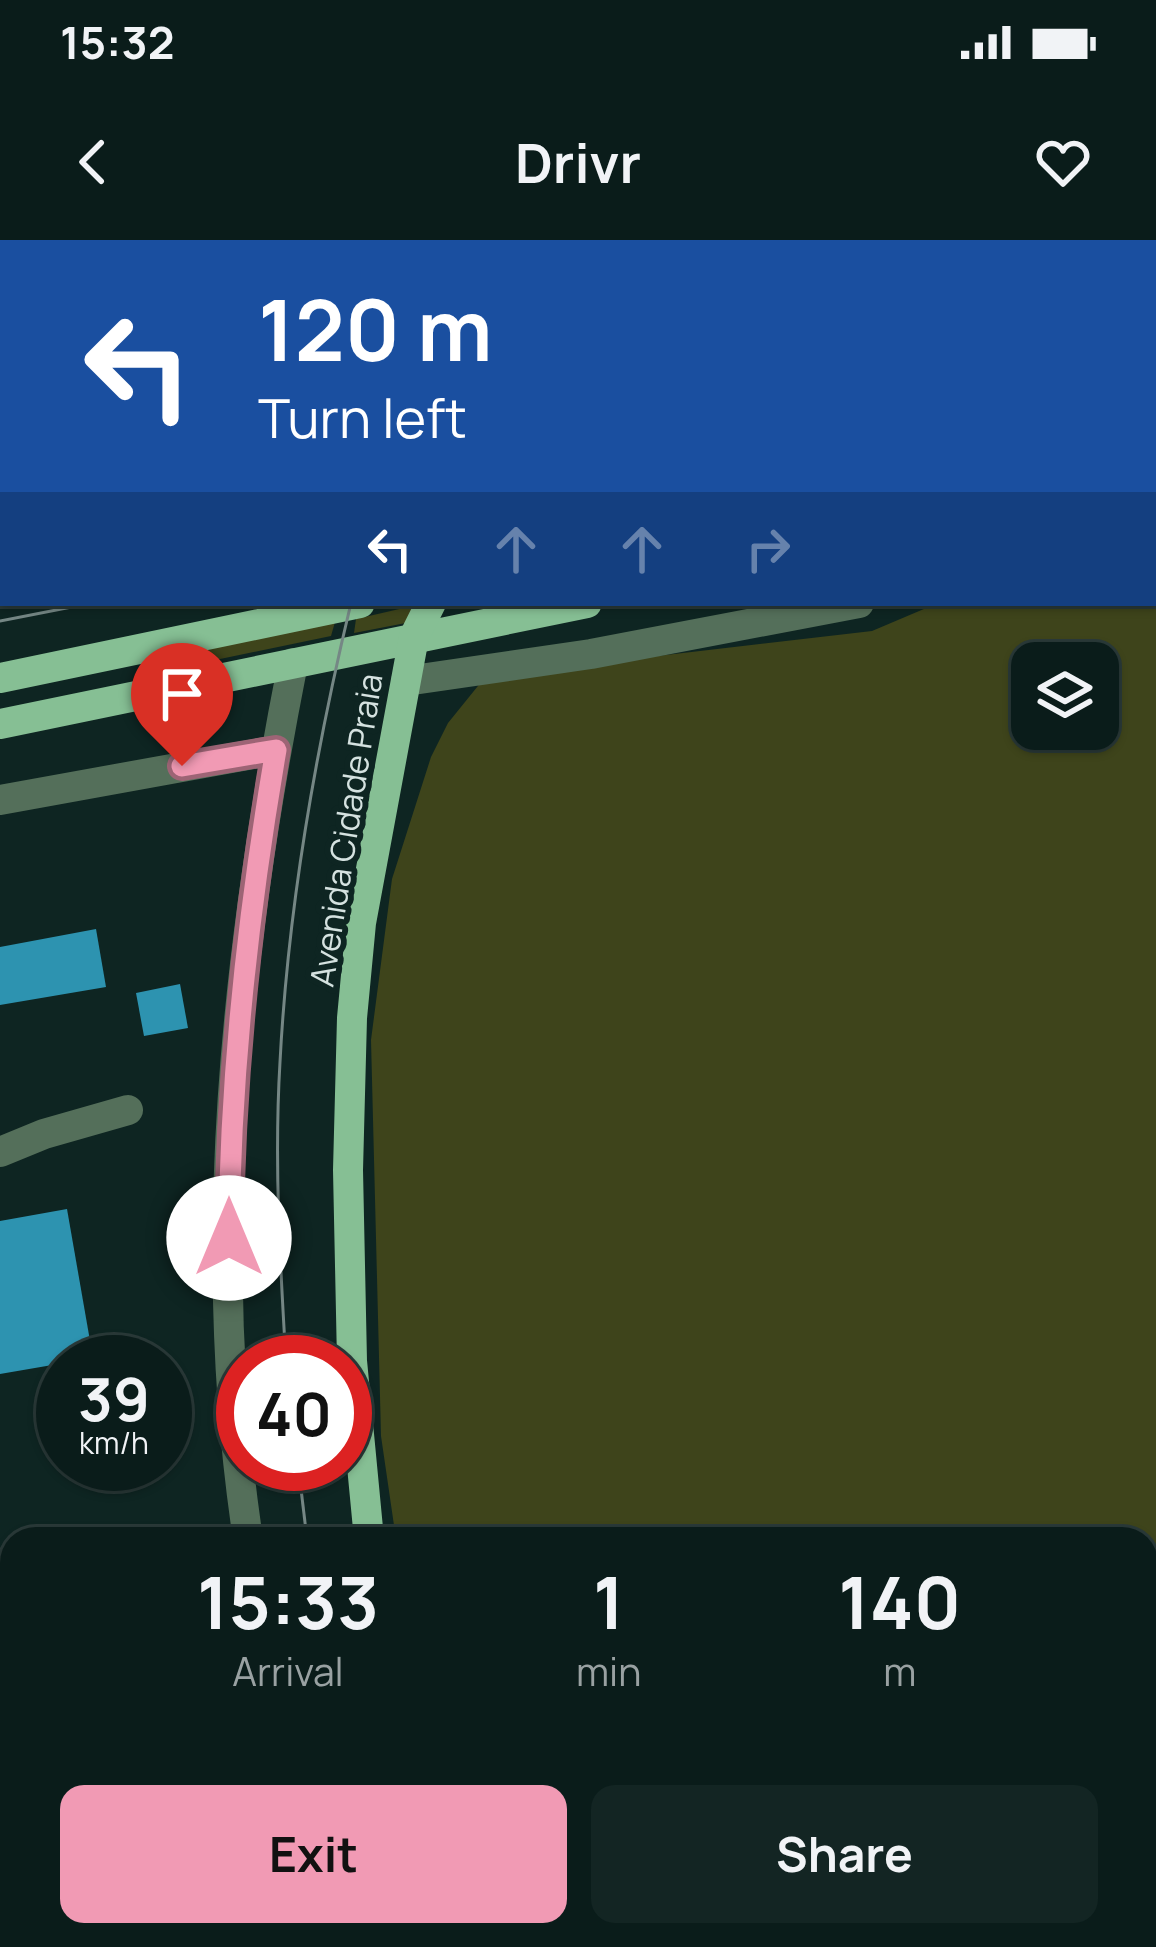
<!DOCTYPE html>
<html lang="en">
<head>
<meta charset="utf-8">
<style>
  body { margin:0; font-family:Manrope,sans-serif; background:#132523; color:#f1f3f6; height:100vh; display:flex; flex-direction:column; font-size:45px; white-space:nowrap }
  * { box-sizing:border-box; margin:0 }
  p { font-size:39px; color:#99a1a2 }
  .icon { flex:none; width:66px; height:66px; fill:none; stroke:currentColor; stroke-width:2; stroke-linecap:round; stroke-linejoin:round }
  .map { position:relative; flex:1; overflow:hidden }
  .sheet { position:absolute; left:0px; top:1287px; width:1158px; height:420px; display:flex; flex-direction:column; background:#0a1c1a; border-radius:36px 36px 0 0; box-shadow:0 3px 9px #0004,0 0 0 3px #2a3a39 }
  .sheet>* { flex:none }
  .hud { position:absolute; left:0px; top:0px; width:1158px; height:366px; box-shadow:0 3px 9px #0004,0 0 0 3px #2a3a39; background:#1a4fa0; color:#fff; overflow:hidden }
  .controls { position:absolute; left:1011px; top:402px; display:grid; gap:24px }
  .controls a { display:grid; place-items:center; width:108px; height:108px; border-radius:24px; background:#0a1c1a; box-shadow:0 3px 9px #0004,0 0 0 3px #2a3a39; font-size:60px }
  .speed { position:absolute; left:36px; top:1095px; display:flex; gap:24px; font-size:60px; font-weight:700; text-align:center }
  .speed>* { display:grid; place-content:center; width:156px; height:156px; border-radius:50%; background:#0a1c1a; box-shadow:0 3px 9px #0004,0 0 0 3px #2a3a39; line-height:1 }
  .speed small { font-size:30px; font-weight:400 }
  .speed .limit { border:18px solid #d22; background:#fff; color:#111 }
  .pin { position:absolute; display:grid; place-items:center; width:102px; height:102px; color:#fff; margin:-123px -51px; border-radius:50% 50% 50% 0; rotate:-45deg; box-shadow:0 0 12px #0007 }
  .pin .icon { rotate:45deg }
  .me { position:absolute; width:132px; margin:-66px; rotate:0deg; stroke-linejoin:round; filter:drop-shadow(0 0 9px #0008) }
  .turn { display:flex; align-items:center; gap:42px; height:252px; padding:0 60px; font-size:54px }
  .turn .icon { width:156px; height:156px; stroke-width:2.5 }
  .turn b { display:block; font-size:84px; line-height:102px }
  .lanes { display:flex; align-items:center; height:114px; padding:0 60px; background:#0003; justify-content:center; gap:60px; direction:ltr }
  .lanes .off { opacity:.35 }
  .eta { display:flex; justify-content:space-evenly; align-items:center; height:204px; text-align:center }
  .eta b { font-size:72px; font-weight:700; line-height:84px }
  .cta { display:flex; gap:24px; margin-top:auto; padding:24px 60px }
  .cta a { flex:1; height:138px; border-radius:24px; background:#f19ab4; color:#111; font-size:48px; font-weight:700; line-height:138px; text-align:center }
  .cta a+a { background:#132523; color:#f1f3f6 }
  .status { display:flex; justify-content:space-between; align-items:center; height:84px; padding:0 60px; background:#0a1c1a; direction:ltr }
  .status svg { height:33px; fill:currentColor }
  header { display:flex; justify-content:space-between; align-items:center; height:156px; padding:0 60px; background:#0a1c1a; font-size:54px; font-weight:700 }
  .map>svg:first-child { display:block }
</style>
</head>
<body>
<div class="status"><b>15:32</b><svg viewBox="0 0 49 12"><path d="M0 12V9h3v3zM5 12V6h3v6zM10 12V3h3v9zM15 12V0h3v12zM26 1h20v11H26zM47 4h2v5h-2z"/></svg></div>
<header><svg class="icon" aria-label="back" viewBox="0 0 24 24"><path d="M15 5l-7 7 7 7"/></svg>Drivr<svg class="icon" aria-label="heart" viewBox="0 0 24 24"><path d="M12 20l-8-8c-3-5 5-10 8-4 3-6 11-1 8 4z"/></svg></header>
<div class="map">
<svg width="1156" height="1707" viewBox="0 0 1156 1707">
  <rect width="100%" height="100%" fill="#0e2522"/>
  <g fill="#3e441b" fill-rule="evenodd">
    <polygon points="1010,0 1156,0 1156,213 1155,3 1007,3"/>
    <path d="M1156 302V1707H489L486 1695H1146V1299H396L381 1196 371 800 392 639 431 517 448 483 486 436 872 391 938 363H1155ZM1032 423H1098V489H1032Z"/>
    <polygon points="421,364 411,382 354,393 356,379"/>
    <polygon points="335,382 331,396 158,432 156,418"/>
  </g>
  <g fill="#2d93b0">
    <polygon points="96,689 106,747 0,765 0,707"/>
    <polygon points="180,744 188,788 144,796 136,753"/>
    <polygon points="67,969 93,1118 0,1134 0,981"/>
  </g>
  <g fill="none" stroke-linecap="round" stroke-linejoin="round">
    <polyline stroke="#718380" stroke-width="4.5" stroke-dasharray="9 6" stroke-linecap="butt" points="488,3 489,0"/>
    <g stroke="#546f5a" stroke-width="30">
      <polyline points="1155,293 1156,293"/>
      <polyline points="406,441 591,414 859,363"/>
      <polyline points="0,560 276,510"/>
      <polyline points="0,912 44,894 128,870"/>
      <path d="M248 1299C204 1007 236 711 293 423"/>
      <polyline points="0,1408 12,1408"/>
      <polyline points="0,1694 12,1695"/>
      <polyline points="346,1695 350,1707"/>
      <polyline points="183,1707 241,1695"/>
    </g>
    <g stroke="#86bf94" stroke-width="30">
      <polyline points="982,3 986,0"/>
      <polyline points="1155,246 1156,246"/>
      <polyline points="0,438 360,363"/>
      <polyline points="0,484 587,363"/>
      <polyline points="369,1299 352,1121 348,930 352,778 361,683 414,397 431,363"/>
      <polyline points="458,1695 462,1707"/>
    </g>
    <g stroke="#758785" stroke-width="3">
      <polyline points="400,3 401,0"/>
      <polyline points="445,3 446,0"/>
      <polyline points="0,381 92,363"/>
      <path d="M286 1122C280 1022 274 922 280 822 288 668 315 513 351 363"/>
      <polyline points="298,1224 307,1299"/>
      <polyline points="389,1695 392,1707"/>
    </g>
  </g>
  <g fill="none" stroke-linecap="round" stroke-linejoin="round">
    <defs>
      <path id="route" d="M182 526 276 510C248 672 230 833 229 998"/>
    </defs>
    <use href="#route" stroke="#9d6475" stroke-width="30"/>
    <use href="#route" stroke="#f19ab4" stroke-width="21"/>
  </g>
  <g text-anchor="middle" stroke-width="12" stroke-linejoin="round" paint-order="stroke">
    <g font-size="33" fill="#d5e2e0" stroke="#0e2522">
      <text transform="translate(346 590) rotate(-81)" y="12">Avenida Cidade Praia</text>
    </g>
  </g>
</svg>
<div class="controls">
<a><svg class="icon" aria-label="layers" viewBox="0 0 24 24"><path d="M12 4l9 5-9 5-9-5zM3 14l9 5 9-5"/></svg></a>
</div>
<div class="speed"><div>39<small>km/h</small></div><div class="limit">40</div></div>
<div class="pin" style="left:182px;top:526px;background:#d93025"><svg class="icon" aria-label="arrive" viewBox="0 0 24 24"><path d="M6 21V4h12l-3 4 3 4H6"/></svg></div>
<svg class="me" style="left:229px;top:998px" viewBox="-20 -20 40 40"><circle r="19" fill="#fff"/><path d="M0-13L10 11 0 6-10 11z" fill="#f19ab4"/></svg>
<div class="hud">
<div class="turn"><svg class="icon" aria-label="left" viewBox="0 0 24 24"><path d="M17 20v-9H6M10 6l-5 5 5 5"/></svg><div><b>120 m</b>Turn left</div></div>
<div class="lanes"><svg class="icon" aria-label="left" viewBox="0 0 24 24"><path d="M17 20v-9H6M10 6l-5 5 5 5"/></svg><svg class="icon off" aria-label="ahead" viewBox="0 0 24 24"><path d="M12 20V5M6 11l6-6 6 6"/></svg><svg class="icon off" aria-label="ahead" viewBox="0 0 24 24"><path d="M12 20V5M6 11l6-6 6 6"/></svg><svg class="icon off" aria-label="right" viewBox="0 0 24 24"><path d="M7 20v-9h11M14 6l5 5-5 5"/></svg></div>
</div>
<section class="sheet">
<div class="eta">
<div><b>15:33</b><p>Arrival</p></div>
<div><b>1</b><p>min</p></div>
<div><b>140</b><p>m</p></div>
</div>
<div class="cta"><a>Exit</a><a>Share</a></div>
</section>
</div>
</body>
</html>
